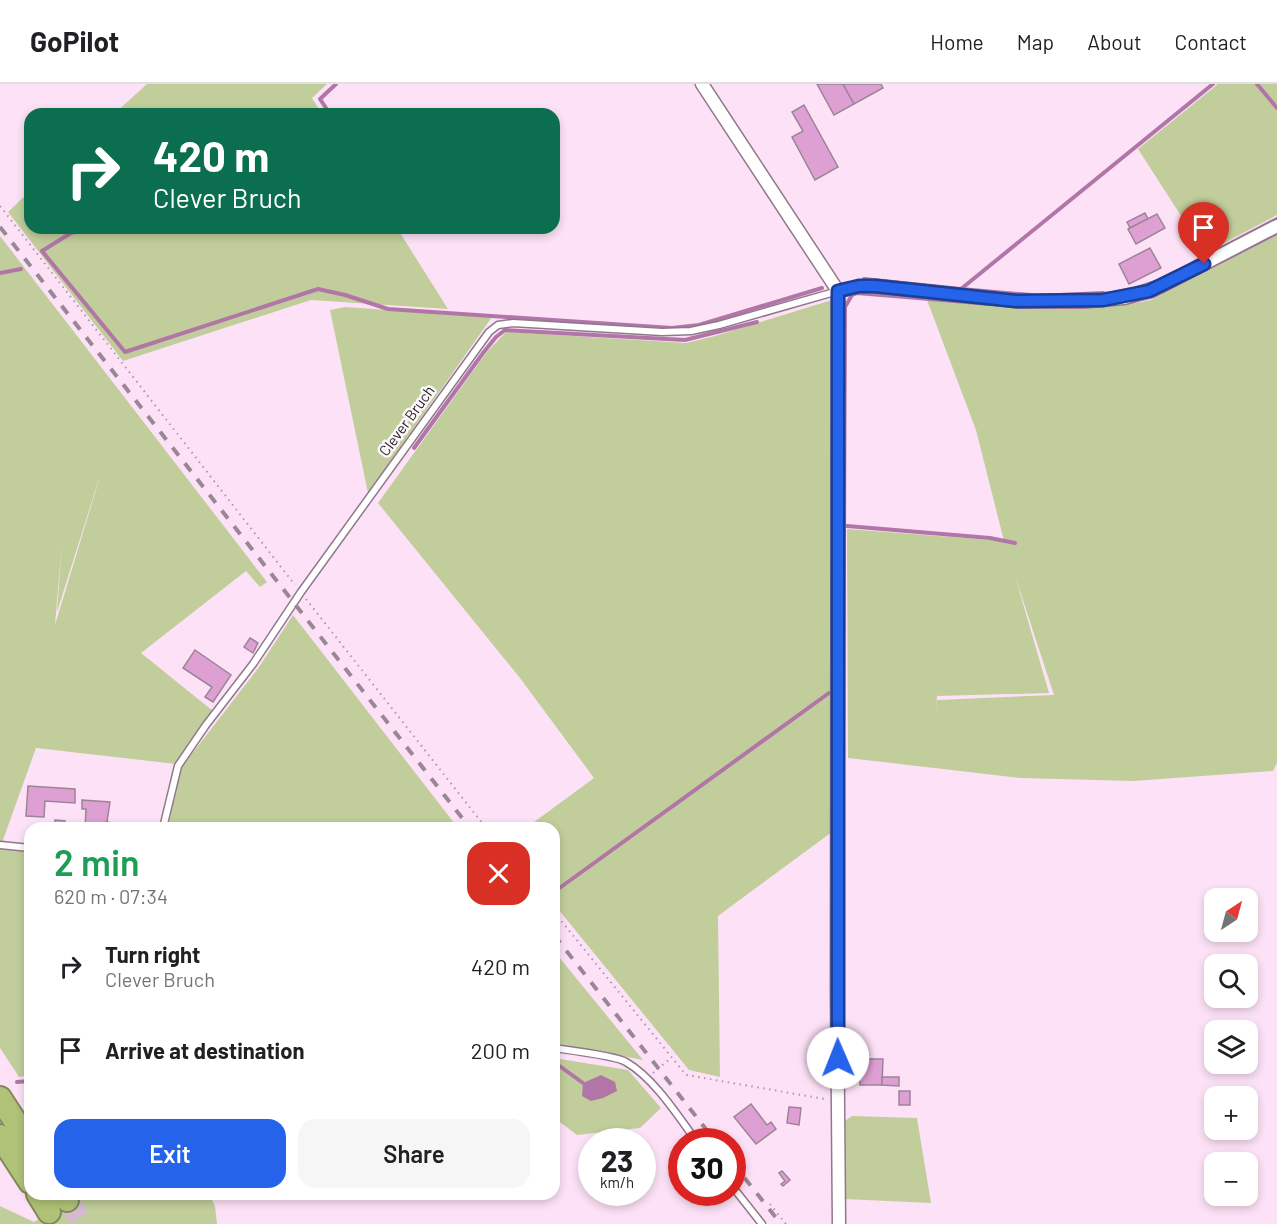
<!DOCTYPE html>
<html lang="en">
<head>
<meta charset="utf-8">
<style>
  body { margin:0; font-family:Barlow,sans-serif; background:#f6f6f6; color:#202124; height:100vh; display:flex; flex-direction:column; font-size:22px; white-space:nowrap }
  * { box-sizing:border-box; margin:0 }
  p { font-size:20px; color:#757577 }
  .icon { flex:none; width:33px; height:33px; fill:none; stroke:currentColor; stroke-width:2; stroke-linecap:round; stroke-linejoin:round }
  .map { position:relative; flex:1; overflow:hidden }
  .side { position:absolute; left:24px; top:738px; width:536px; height:378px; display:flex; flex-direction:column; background:#fff; border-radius:18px; box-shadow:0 3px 9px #0003 }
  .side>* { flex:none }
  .top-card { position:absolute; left:24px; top:24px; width:536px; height:126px; border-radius:18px; box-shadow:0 3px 9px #0003; background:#0b6e4f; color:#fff; overflow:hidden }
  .needle { width:39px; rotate:36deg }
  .buttons { position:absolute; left:1204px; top:804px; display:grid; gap:12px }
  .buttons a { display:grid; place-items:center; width:54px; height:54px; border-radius:12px; background:#fff; box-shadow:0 3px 9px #0003; font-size:30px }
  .speed { position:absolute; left:578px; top:1044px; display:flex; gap:12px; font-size:30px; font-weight:700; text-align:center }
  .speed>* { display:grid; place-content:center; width:78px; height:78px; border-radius:50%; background:#fff; box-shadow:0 3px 9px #0003; line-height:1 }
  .speed small { font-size:15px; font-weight:400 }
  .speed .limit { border:9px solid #d22; background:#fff; color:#111 }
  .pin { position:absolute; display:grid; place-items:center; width:51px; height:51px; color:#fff; margin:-62px -26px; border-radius:50% 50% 50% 0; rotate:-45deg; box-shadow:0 0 6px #0007 }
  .pin .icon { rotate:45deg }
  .me { position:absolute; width:66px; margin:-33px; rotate:359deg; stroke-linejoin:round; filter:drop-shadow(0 0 4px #0008) }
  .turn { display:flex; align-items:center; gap:21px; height:126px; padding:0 30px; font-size:27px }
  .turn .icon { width:78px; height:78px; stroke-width:2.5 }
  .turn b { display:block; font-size:42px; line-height:51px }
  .round { display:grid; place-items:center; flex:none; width:63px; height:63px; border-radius:18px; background:#f6f6f6 }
  .summary { display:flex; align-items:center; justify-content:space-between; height:102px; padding:0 30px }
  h1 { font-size:36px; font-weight:600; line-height:45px; color:#1e9e55 }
  .primary-button { display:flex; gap:12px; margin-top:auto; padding:12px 30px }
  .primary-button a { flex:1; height:69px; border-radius:18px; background:#2563eb; color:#fff; font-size:24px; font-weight:600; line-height:69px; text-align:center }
  .primary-button a+a { background:#f6f6f6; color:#202124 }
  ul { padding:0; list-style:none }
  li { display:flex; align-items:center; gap:18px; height:84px; padding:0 30px }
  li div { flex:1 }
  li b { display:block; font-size:22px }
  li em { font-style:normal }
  header { display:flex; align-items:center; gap:36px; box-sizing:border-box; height:84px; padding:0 30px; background:#fff; border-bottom:2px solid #e0e0e0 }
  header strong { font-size:28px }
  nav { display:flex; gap:33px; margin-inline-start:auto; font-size:21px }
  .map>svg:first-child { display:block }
</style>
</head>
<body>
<header>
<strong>GoPilot</strong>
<nav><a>Home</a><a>Map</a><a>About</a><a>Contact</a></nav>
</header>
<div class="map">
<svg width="1277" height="1140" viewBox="0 0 1277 1140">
  <rect width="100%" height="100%" fill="#fde2f7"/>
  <g fill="#c1ce9b" fill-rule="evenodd">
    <polygon points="147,0 327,0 312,14 322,30 114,30"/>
    <polygon points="1218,0 1277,0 1277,131 1205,169 1138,65"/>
    <polygon points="30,107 30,144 397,144 448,225 311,216 123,277 8,128"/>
    <path d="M1277 151V679L1273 687 1133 697 1021 694 848 674 847 445 1004 457 976 346 927 216C1002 222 1077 232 1151 216ZM1015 492 1054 611 937 616 936 626 937 612 1049 609Z"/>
    <path d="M0 152 267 498 260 503 246 487 141 569 213 627 176 680 36 664 3 756 30 768V991L19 993 0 964ZM99 395V396L55 541 62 459 57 528Z"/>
    <polygon points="832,216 832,748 718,832 720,993 689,986 554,820 554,744 526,744 594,694 520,594 378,419 486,269 506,248 686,259 715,252"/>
    <polygon points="345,223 492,233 368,409 330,226"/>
    <polygon points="293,531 458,744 168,744 181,684 259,583"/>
    <polygon points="554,867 643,976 554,959"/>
    <polygon points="554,974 628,986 661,1024 640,1044 577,1051 556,1035 554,1031"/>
    <polygon points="852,1032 917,1034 931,1119 844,1115 842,1039"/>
    <polygon points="76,1110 209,1110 215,1122 217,1140 0,1140 0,1122 34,1138"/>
  </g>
  <polygon fill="#b176a7" points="601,991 615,998 617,1007 603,1014 591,1017 582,1012 583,999"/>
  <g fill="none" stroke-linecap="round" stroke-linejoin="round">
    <g stroke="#b176a7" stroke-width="4">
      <polyline points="1257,0 1277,24"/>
      <polyline points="330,30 320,15 336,0"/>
      <polyline points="94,144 71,149 42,167 125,268 318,205 345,211 388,225 672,244 699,241 822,204"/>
      <polyline points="1193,179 1277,135"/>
      <polyline points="0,189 21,185"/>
      <polyline points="864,195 961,205 1213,0"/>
      <polyline points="961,205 1031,211"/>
      <polyline points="1059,211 1103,209"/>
      <polyline points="1126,219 1154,212 1277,149"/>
      <polyline points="1018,223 1085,223 1118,220"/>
      <polyline points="414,364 483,269 496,253 505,246 685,256 757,238"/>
      <polyline points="847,442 990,454 1015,459"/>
      <polyline points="843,684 845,223 852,211 857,209 990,220"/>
      <polyline points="554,808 829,609"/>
      <polyline points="843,866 843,900"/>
      <polyline points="554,978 583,999"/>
      <polyline points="17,998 30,997"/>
    </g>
  </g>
  <g fill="#dea0d3" stroke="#9c8498" stroke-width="1.5">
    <polygon points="817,0 843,0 854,20 834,31"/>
    <polygon points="843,0 881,0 883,4 854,20"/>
    <polygon points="804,21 838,83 815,96 792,53 803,47 792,28"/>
    <polygon points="1145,129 1148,135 1130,144 1127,138"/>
    <polygon points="1157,130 1165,144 1136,160 1128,145"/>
    <polygon points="1150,164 1161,184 1129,200 1119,180"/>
    <polygon points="250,554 258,559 253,569 244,563"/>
    <polygon points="195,566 231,591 213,618 205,613 212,603 183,584"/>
    <polygon points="28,702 75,705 75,719 45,717 44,733 26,732"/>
    <polygon points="82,716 110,718 106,744 85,744 86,725 82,725"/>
    <polygon points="55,736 65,737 64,744 55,744"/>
    <polygon points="106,738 121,740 121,744 106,744"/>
    <polygon points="861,975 883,975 882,1001 860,1001 860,987 857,987 857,982 860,982"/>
    <polygon points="882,993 899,993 899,1002 882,1001"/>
    <rect x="899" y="1007" width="11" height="14"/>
    <polygon points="751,1020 767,1041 771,1038 776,1045 756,1060 734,1033"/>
    <polygon points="789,1023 801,1024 799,1041 787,1039"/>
    <polygon points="782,1087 790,1096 783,1102 781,1100 785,1097 779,1089"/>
  </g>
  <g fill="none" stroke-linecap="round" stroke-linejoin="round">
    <polyline stroke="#d3bbcd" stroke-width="22" stroke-dasharray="22 11" stroke-linecap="butt" points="67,1116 83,1140"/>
    <defs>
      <g id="lane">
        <polyline points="163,744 178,682 206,641 253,580 301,508 489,248 498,241 513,239 662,248 691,247 719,241 838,207"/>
        <polyline points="0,761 30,764"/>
        <path d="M554 964C568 966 617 972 626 978 654 994 678 1032 697 1058"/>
        <polyline points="732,1102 762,1140"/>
      </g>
      <g id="street">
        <polyline points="702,0 838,207 837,908 839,1140"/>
        <polyline points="838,207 859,203 875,202 1016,217 1078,217 1124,214 1161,202 1277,142"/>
      </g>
      <g id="highway">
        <polyline points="0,1014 30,1060"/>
        <polyline points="0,1052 30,1098"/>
        <polyline points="38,1110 49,1128"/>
        <polyline points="63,1110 67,1116"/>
      </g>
    </defs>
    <use href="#lane" stroke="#90788c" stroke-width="9"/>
    <use href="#street" stroke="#90788c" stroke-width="15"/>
    <use href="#highway" stroke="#81895b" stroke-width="26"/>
    <g stroke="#ac97a7" stroke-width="2" stroke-dasharray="1.5 4.5" stroke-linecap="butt">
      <polyline points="0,122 295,501"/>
      <polyline points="306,515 486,744"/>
      <polyline points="554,828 686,991 825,1015"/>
      <polyline points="653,989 671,974"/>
      <polyline points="770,1120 786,1140"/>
    </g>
    <use href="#lane" stroke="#fff" stroke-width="6"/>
    <use href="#street" stroke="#fff" stroke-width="12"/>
    <use href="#highway" stroke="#b0c277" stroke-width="22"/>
    <g stroke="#9a8796" stroke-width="4" stroke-dasharray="10 10" stroke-linecap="butt">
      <polyline points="0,143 470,744"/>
      <polyline points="554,851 716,1058"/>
      <polyline points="732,1078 781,1140"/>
    </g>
  </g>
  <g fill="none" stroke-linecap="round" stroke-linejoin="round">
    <defs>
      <polyline id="route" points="838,974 838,207 859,202 875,202 1016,217 1103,216 1149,207 1204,180"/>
    </defs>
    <use href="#route" stroke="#184099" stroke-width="15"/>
    <use href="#route" stroke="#2563eb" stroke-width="10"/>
  </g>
  <g text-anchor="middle" stroke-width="5" stroke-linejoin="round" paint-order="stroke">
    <g font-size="15" fill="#291f27" stroke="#fcf7fb">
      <text transform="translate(407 337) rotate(-54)" y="5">Clever Bruch</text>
    </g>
  </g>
</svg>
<div class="buttons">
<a><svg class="needle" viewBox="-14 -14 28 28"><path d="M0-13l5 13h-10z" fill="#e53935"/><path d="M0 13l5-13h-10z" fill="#757577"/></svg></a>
<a><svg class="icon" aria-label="search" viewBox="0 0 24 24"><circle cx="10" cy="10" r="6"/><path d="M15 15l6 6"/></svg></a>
<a><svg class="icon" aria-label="layers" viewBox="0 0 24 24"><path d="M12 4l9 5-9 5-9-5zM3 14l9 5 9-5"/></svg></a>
<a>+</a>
<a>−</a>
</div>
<div class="speed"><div>23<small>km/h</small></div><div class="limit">30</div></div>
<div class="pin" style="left:1204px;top:180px;background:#d93025"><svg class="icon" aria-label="arrive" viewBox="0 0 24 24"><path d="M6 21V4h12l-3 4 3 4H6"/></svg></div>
<svg class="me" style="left:838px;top:974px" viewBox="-20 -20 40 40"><circle r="19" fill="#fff"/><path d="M0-13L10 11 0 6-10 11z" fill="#2563eb"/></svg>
<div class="top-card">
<div class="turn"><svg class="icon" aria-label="right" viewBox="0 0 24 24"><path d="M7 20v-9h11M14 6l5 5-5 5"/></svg><div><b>420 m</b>Clever Bruch</div></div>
</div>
<section class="side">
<div class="summary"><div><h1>2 min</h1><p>620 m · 07:34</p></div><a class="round" style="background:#d93025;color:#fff"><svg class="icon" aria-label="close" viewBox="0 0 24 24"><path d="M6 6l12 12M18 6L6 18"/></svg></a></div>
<ul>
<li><svg class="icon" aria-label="right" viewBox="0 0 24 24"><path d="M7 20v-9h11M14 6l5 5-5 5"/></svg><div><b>Turn right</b><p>Clever Bruch</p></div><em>420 m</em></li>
<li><svg class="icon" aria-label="arrive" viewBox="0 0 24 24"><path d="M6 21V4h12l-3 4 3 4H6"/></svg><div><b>Arrive at destination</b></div><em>200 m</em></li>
</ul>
<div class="primary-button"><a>Exit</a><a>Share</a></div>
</section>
</div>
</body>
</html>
